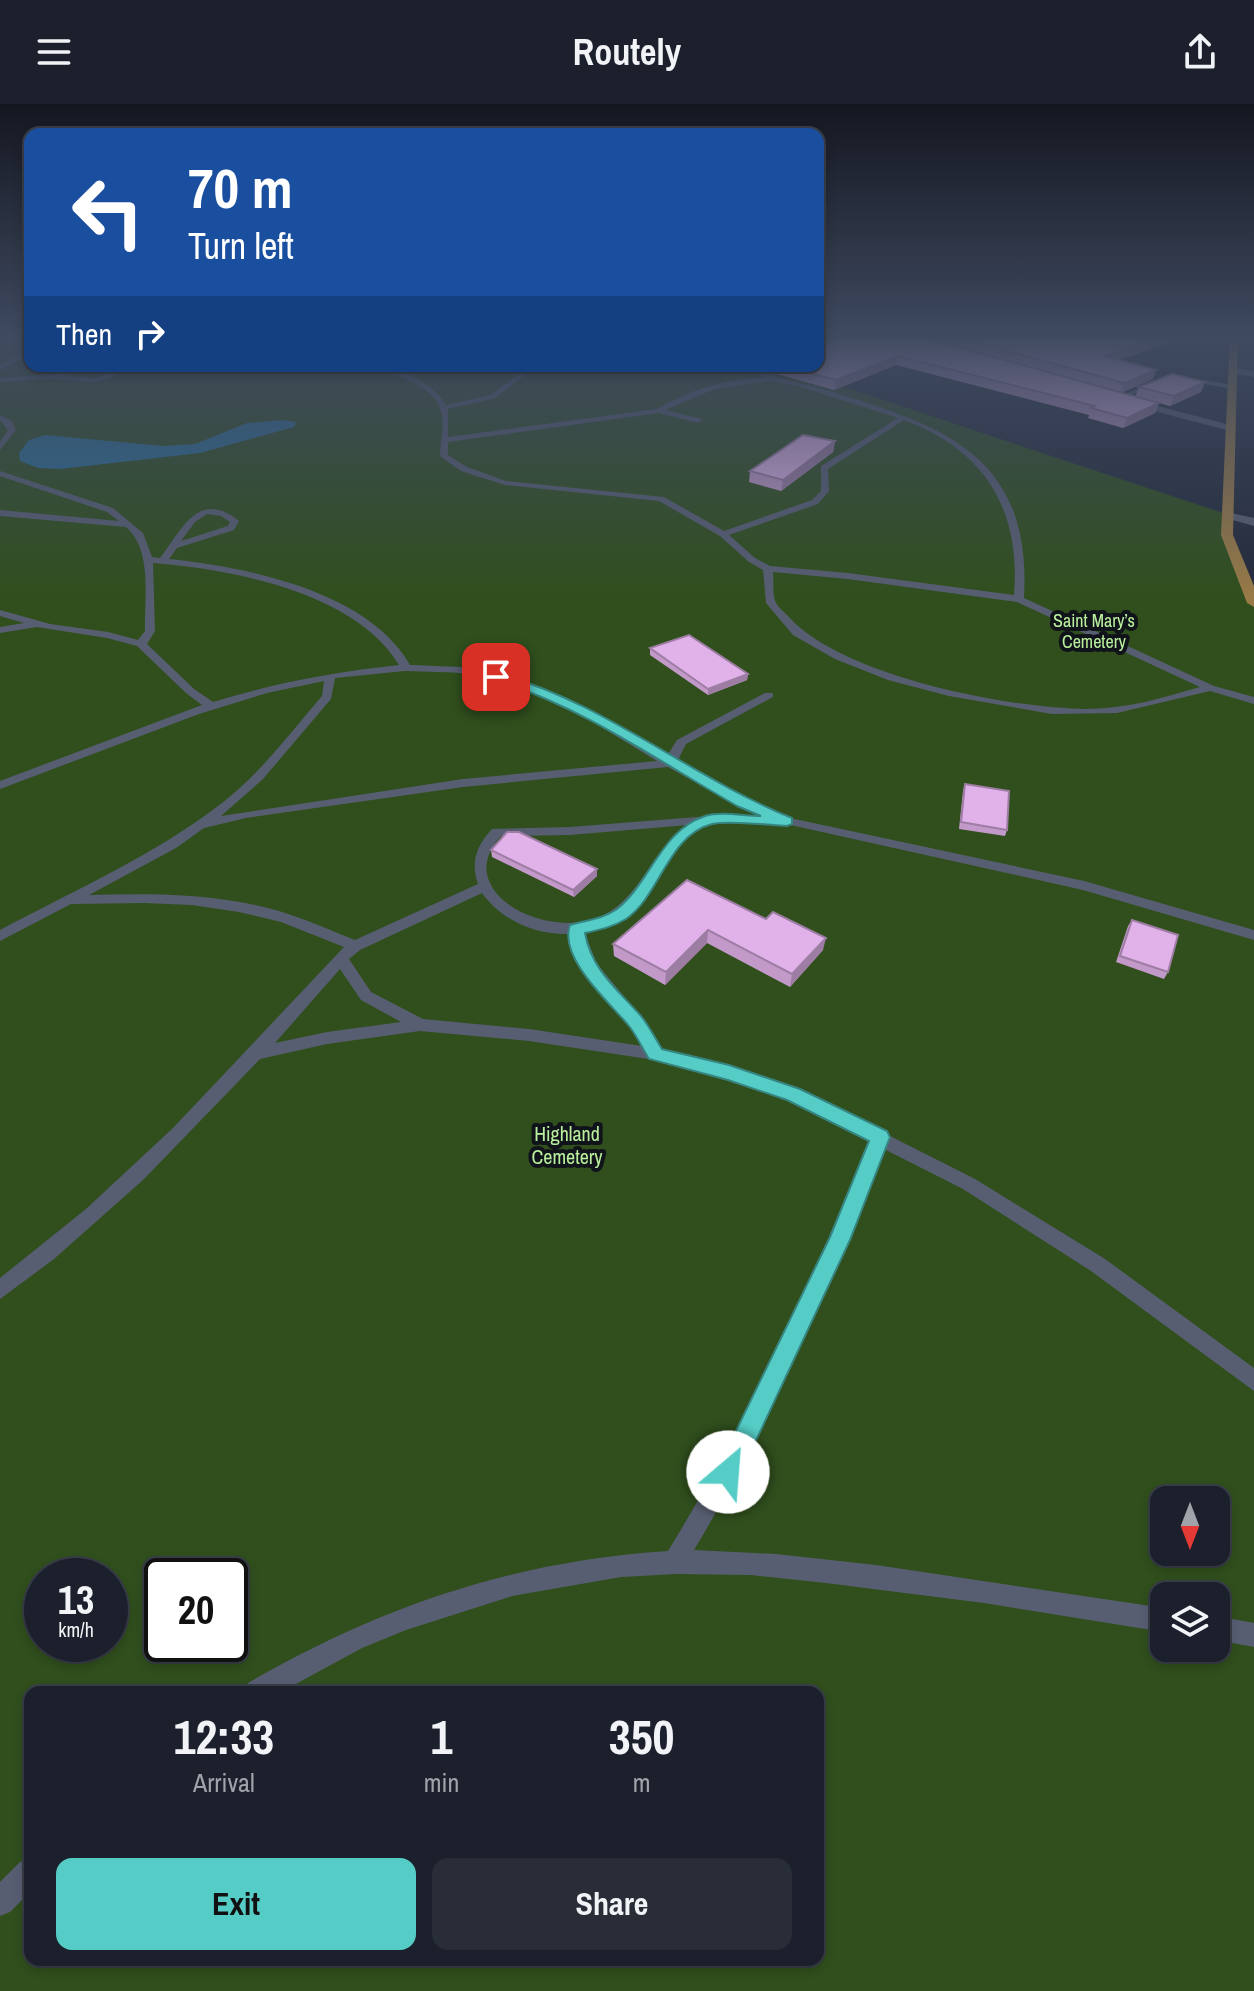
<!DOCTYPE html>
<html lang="en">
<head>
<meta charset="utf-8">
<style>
  body { margin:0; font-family:"Archivo Narrow",sans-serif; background:#282d38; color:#f1f3f6; height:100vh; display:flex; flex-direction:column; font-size:30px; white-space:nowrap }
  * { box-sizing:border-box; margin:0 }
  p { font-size:26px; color:#a0a3a9 }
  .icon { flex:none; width:44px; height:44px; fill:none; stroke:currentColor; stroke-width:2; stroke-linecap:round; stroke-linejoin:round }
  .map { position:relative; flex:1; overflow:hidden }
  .panel { position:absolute; left:24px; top:1582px; width:800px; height:280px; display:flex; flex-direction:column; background:#1b202c; border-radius:16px; box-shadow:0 4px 12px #0003,0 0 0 2px #393e48 }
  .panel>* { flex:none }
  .top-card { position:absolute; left:24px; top:24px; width:800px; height:244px; border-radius:16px; box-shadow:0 4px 12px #0003,0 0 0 2px #393e48; background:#1a4fa0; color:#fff; overflow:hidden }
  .needle { width:52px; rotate:180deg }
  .fabs { position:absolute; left:1150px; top:1382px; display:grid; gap:16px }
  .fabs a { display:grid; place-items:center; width:80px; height:80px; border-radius:16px; background:#1b202c; box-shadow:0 4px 12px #0003,0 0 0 2px #393e48; font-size:40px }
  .speed { position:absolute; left:24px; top:1454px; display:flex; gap:16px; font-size:40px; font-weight:700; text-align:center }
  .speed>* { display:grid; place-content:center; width:104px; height:104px; border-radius:50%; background:#1b202c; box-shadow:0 4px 12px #0003,0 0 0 2px #393e48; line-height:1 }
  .speed small { font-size:20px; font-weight:400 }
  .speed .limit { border:4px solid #111; border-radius:12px; background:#fff; color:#111 }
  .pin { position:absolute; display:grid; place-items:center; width:68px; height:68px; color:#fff; margin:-34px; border-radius:16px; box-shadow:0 4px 12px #0006 }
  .me { position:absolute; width:88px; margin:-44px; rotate:27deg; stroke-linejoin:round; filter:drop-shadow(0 0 6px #0008) }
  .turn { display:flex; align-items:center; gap:28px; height:168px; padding:0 32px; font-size:36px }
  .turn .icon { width:104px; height:104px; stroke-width:2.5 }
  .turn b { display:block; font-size:56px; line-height:68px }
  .then { display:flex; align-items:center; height:76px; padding:0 32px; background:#0003; gap:16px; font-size:30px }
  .eta { display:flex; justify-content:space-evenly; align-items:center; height:136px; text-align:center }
  .eta b { font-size:48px; font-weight:700; line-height:56px }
  .primary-button { display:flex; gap:16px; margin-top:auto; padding:16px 32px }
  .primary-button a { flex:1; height:92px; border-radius:16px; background:#55cdc6; color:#111; font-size:32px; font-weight:700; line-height:92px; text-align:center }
  .primary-button a+a { background:#282d38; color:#f1f3f6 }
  header { display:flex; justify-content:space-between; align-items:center; height:104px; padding:0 32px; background:#1b202c; font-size:36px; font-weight:700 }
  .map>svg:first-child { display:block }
</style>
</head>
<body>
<header><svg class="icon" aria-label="menu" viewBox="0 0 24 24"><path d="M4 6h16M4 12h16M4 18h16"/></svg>Routely<svg class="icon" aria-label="share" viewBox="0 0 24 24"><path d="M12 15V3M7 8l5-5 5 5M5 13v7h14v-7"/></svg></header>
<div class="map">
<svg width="1254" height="1887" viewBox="0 0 1254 1887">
  <rect width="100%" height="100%" fill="#242a3b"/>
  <path fill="#304f1d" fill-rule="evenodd" d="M0 232H30V262H781L1226 410 1254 499V1887H0ZM1164 1396H1216V1448H1164ZM42 1472H110V1540H42ZM162 1472H230V1540H162ZM1164 1492H1216V1544H1164ZM30 1588H818V1856H30Z"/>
  <polygon fill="#2a7097" points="283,316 296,318 294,323 200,349 60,365 38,364 20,357 19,349 29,336 45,331 164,342 195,340 247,319"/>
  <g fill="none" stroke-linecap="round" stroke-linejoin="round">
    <g fill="#585e72" fill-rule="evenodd">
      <polygon points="1232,232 1254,232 1254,236"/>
      <polygon points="30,245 30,250 0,266 0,261"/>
      <path d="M85 262H114L122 266C102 285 75 275 50 275 34 275 17 277 0 278V274L52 271ZM94 264 114 267 96 274 63 272Z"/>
      <path d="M376 262C401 262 433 280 446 301L491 291 530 262H537L495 294 448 305V333L657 305C689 286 726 275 764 273L742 262C755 262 764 270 776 273 793 278 811 282 829 287 944 322 1032 351 1024 494L1214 582 1254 593V600L1210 587 1117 609 1052 610 949 592 888 576 835 555 793 531 766 499 763 466 749 458 720 432 659 397 505 381 461 367 440 352C440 338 445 323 441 308 435 280 397 274 376 262ZM770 277 798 282 898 314 821 362V387L812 396 724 427 664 393 506 377 467 363 448 351V338L659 309 699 319 702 315 665 306 715 285ZM904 316C985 346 1021 406 1014 491L848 469 770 462 755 454 729 431 818 400 829 387 828 365ZM773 468 848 475 1017 498 1200 583C1163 594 1125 605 1086 605 1007 604 841 572 788 512 785 509 778 503 776 499 772 491 774 477 773 468Z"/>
      <polygon points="1184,273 1233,281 1236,283 1233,285 1182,276"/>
      <polygon points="1158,276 1160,279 1121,295 1116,294"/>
      <polygon points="0,311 11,316 16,326 0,346 0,338 8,326 0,316"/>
      <path d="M0 367 113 404 143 429 152 453 160 454C182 426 198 384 239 417L234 426 177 444 169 455C246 463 368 487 410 561 430 562 451 562 471 564 545 574 606 616 667 652L677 636 765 589H773V593L686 640 677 658 746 696 790 714 1084 777 1254 826V836L1083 786 777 718 772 720C753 720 727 715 709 721 669 735 659 782 629 808 617 819 600 824 584 828L597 860 642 914 660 945 729 963 799 986 975 1075 1105 1155 1254 1264V1287L1091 1167 963 1085 884 1045C829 1183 770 1319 694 1446L776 1450 876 1461 1164 1504V1528L984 1499 826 1479 751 1471 676 1470 621 1473 512 1492 406 1526 362 1544 281 1588H245L248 1579C381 1502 514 1457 668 1447 748 1317 811 1179 869 1038L787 996 728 975 655 956 529 937 420 927 327 940 260 955 143 1076 54 1155 0 1195V1174L86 1105 173 1024 344 843 281 818 239 808 192 801 144 799 71 800 0 837V826C75 786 155 751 222 699 260 670 290 629 322 592L324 577 267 589 199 610 0 685V677L202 601 186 589 137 542 107 534 37 523 0 529V523L24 519 0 512V506L50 520 108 528 138 536 145 527C144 495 153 446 126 423L0 412V406L119 417 107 408 0 372ZM207 410 221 412 230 418 228 422 181 437 195 418ZM153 459C231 465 355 488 399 561 334 568 275 579 213 598L194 585 147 540 155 527ZM405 567C427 568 451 567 473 571 542 583 598 621 657 657L463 675 221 712 263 675 331 595 335 574ZM668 663 738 702 762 712H710L570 723 492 725C477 741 470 758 478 780L355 836C330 826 305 815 279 807 217 789 153 789 89 791L176 744 204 724 246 714 463 683ZM688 721C652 744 642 792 604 811 549 839 449 788 501 732L570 731ZM482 789C502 817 536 831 570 830 581 875 620 902 642 942L529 925 423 915 371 888 349 855 360 846ZM340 865 361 896 401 918 327 928 275 939Z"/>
      <polygon points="1216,1512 1254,1519 1254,1543 1216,1536"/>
      <polygon points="30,1754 30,1788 10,1808 0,1812 0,1778 20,1758"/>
    </g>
    <g fill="#585e72" fill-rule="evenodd">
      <polygon points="1234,264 1254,267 1254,273 1231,269"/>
      <polygon points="1127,294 1234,322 1235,324 1230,327 1124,299"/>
      <polygon points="1222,407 1254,414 1254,422 1222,413"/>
    </g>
    <polygon fill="#987a47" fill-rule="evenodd" points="1230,232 1238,232 1233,431 1254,482 1254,503 1247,499 1221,431"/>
  </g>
  <g fill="#c299c9">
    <polygon points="818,232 918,232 1096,282 920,232 1172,232 1170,238 1118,256 1153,275 1121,289 1135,293 1139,283 1205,278 1201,288 1170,302 1159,299 1155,309 1123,324 1088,314 1089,311 896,261 834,286 773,269 774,262 818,262 825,239 818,237"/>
    <polygon points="835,337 833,348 781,387 749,378 750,367"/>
    <polygon points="650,544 748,570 747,576 708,591 650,551"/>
    <polygon points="965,680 1007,726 1005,732 959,725 963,687"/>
    <polygon points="491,746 597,765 597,772 574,793 492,753"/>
    <polygon points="766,815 823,846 790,883 707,839 665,881 614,852 613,840"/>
    <polygon points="1132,816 1168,868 1164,875 1116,858 1128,822"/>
  </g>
  <g fill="#9e7da4">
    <polygon points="1162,232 1172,232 1170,238 1101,261 1104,252"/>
    <polygon points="898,252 896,261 834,286 836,276"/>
    <polygon points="1156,266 1153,275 1121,289 1124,279"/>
    <polygon points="1205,278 1201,288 1170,302 1174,292"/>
    <polygon points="1159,299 1155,309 1123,324 1127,314"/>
    <polygon points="835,337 833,348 781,387 783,376"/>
    <polygon points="748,570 747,576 708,591 708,585"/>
    <polygon points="597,765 597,772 574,793 573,786"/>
    <polygon points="708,826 707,839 665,881 666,868"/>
    <polygon points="826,834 823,846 790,883 792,870"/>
  </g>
  <g fill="#e1b2ea" stroke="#9e7da4" stroke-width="2">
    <polygon points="831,232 918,232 1159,299 1127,314 1091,304 1095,302 898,252 836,276 783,262 818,262 818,242 838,234"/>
    <polygon points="954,232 1164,232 1104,252 1156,266 1124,279"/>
    <polygon points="1172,270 1205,278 1174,292 1139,283"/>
    <polygon points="803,331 835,337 783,376 750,367"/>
    <polygon points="689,531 748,570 708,585 650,544"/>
    <polygon points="965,680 1009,687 1007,726 961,718"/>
    <polygon points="507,728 519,728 597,765 573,786 491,746"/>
    <polygon points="687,776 766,815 773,808 826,834 792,870 708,826 666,868 613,840"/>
    <polygon points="1132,816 1178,831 1168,868 1120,852"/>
  </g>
  <linearGradient id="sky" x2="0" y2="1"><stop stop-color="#141720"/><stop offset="0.47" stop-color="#3f4a60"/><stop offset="1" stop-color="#3f4a60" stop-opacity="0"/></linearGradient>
  <rect width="1254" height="496" fill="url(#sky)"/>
  <path fill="#55cdc6" stroke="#378581" stroke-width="2" d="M496 569C603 597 690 673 792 714V720L787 722C766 721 731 716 712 720 668 731 660 792 626 815 613 823 599 826 585 829 591 865 618 886 641 912 649 922 655 934 662 945L729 961 800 985 887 1027 890 1033 850 1136 737 1377 728 1380 719 1377 716 1368 830 1133 869 1037 787 996 728 976 649 955C642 944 637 932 629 922 610 899 558 854 570 821 586 816 603 815 617 805 651 778 660 727 705 712 721 707 744 712 761 712L737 702C658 657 580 601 492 575V570Z"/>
  <g text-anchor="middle" stroke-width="8" stroke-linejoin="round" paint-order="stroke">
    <g font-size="18" fill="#baf09d" stroke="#10131a">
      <text x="1094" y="523">Saint Mary’s<tspan x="1094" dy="21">Cemetery</tspan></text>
    </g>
    <g font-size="20" fill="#baf09d" stroke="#10131a">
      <text x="567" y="1037">Highland<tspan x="567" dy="23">Cemetery</tspan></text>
    </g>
  </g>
</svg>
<div class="fabs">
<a><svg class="needle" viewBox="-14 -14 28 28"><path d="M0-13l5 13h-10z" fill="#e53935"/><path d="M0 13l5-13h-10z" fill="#a0a3a9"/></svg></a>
<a><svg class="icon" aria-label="layers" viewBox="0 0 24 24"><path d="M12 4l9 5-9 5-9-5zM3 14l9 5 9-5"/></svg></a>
</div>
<div class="speed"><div>13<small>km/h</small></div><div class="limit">20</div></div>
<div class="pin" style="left:496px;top:573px;background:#d93025"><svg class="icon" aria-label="arrive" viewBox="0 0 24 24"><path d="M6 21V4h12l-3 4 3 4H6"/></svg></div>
<svg class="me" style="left:728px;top:1368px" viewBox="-20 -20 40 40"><circle r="19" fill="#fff"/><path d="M0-13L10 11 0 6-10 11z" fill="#55cdc6"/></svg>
<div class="top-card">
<div class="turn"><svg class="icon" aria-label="left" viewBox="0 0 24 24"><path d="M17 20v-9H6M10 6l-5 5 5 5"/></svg><div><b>70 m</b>Turn left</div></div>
<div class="then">Then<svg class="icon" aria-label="right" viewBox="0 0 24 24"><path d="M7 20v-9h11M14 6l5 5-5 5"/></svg></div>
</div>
<section class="panel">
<div class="eta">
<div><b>12:33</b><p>Arrival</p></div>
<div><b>1</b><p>min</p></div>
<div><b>350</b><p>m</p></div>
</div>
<div class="primary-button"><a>Exit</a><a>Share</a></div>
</section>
</div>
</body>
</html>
